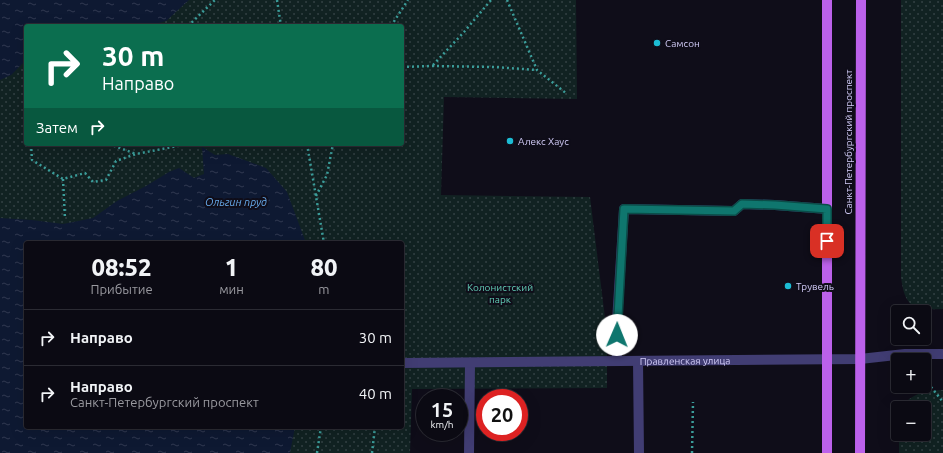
<!DOCTYPE html>
<html lang="ru">
<head>
<meta charset="utf-8">
<style>
  body { margin:0; font-family:Ubuntu,sans-serif; background:#191821; color:#f1f3f6; height:100vh; display:flex; flex-direction:column; font-size:15px; white-space:nowrap }
  * { box-sizing:border-box; margin:0 }
  p { font-size:13px; color:#9a9aa0 }
  .icon { flex:none; width:22px; height:22px; fill:none; stroke:currentColor; stroke-width:2; stroke-linecap:round; stroke-linejoin:round }
  .map { position:relative; flex:1; overflow:hidden }
  .panel { position:absolute; left:24px; top:241px; width:380px; height:188px; display:flex; flex-direction:column; background:#0b0a13; border-radius:4px; box-shadow:0 4px 16px #0002,0 0 0 1px #2b2b33 }
  .panel>* { flex:none }
  .guide { position:absolute; left:24px; top:24px; width:380px; height:122px; border-radius:4px; box-shadow:0 4px 16px #0002,0 0 0 1px #2b2b33; background:#0b6e4f; color:#fff; overflow:hidden }
  .tools { position:absolute; left:891px; top:305px; display:grid; gap:8px }
  .tools a { display:grid; place-items:center; width:40px; height:40px; border-radius:4px; background:#0b0a13; box-shadow:0 4px 16px #0002,0 0 0 1px #2b2b33; font-size:20px }
  .speed { position:absolute; left:416px; top:389px; display:flex; gap:8px; font-size:20px; font-weight:700; text-align:center }
  .speed>* { display:grid; place-content:center; width:52px; height:52px; border-radius:50%; background:#0b0a13; box-shadow:0 4px 16px #0002,0 0 0 1px #2b2b33; line-height:1 }
  .speed small { font-size:10px; font-weight:400 }
  .speed .limit { border:6px solid #d22; background:#fff; color:#111 }
  .pin { position:absolute; display:grid; place-items:center; width:34px; height:34px; color:#fff; margin:-17px; border-radius:8px; box-shadow:0 2px 6px #0006 }
  .me { position:absolute; width:44px; margin:-22px; rotate:1deg; stroke-linejoin:round; filter:drop-shadow(0 0 3px #0008) }
  .turn { display:flex; align-items:center; gap:14px; height:84px; padding:0 12px; font-size:18px }
  .turn .icon { width:52px; height:52px; stroke-width:2.5 }
  .turn b { display:block; font-size:28px; line-height:34px }
  .then { display:flex; align-items:center; height:38px; padding:0 12px; background:#0003; gap:8px; font-size:15px }
  .eta { display:flex; justify-content:space-evenly; align-items:center; height:68px; text-align:center }
  .eta b { font-size:24px; font-weight:800; line-height:28px }
  ul { padding:0; list-style:none }
  li { display:flex; align-items:center; gap:12px; height:56px; padding:0 12px; border-top:1px solid #2b2b33 }
  li div { flex:1 }
  li b { display:block; font-size:15px }
  li em { font-style:normal }
  .map>svg:first-child { display:block }
</style>
</head>
<body>
<div class="map">
<svg width="943" height="453" viewBox="0 0 943 453">
  <defs>
    <pattern id="park-dots" width="8" height="8" patternUnits="userSpaceOnUse"><rect width="8" height="8" fill="#122"/><path d="M2 2h.1M6 6h.1" fill="none" stroke="#334143" stroke-width="1.8" stroke-linecap="round"/></pattern>
    <pattern id="water-ripples" width="26" height="14" patternUnits="userSpaceOnUse"><rect width="26" height="14" fill="#0e1932"/><path d="M2 4q2-2 4 0t4 0M15 11q2-2 4 0t4 0" fill="none" stroke="#303950"/></pattern>
  </defs>
  <rect width="100%" height="100%" fill="#0f0d19"/>
  <g fill="url(#park-dots)" fill-rule="evenodd">
    <path d="M0 0H576L577 99 444 97 441 195 590 197 607 334V388L412 389 410 453H0ZM26 26H402V144H26ZM26 243H402V427H26Z"/>
    <path d="M901 0H943V309C913 310 905 308 901 277Z"/>
    <path d="M943 390V453H899V434H924V408H902C910 393 928 390 943 390Z"/>
  </g>
  <g fill="url(#water-ripples)">
    <polygon points="0,0 189,0 166,21 148,26 26,26 26,60 11,75 0,80"/>
    <polygon points="202,147 215,155 228,154 266,168 287,192 306,243 26,243 26,427 295,427 290,453 0,453 0,218 32,220 63,224 93,218 117,201 146,186 169,172 179,168 194,178 204,174"/>
  </g>
  <g fill="none" stroke-linecap="round" stroke-linejoin="round">
    <g stroke="#3b9d9a" stroke-width="2.5" stroke-dasharray="2 3" stroke-linecap="butt">
      <polyline points="277,0 281,26"/>
      <polyline points="507,0 537,70 567,94"/>
      <polyline points="188,26 215,0"/>
      <polyline points="391,26 408,0"/>
      <polyline points="433,65 464,32 491,0"/>
      <polyline points="402,67 432,66 494,67 537,70"/>
      <polyline points="31,144 32,160 63,179 85,173 93,182 106,180 116,161 136,154 188,144"/>
      <polyline points="109,144 136,154"/>
      <polyline points="307,144 324,243"/>
      <polyline points="63,179 65,219"/>
      <polyline points="316,196 327,175 333,144"/>
      <polyline points="931,387 943,402"/>
      <polyline points="317,453 321,427"/>
      <polyline points="372,453 375,427"/>
      <polyline points="692,453 693,402"/>
    </g>
    <g stroke="#413d73" stroke-width="10">
      <polyline points="617,361 617,322 624,209 734,211 742,204 775,205 827,209"/>
      <polyline points="638,361 639,453"/>
      <polyline points="469,453 470,363"/>
    </g>
    <path stroke="#413d73" stroke-width="10" id="s1" d="M402 363 860 359 905 354H943"/>
    <g stroke="#bb61ea" stroke-width="10">
      <polyline points="827,453 827,0"/>
      <polyline points="860,453 861,0"/>
    </g>
  </g>
  <g fill="none" stroke-linecap="round" stroke-linejoin="round">
    <defs>
      <polyline id="route" points="617,335 624,209 734,211 742,204 775,205 827,209 827,241"/>
    </defs>
    <use href="#route" stroke="#0a4d48" stroke-width="10"/>
    <use href="#route" stroke="#0f766e" stroke-width="7"/>
  </g>
  <g fill="#1cbcd4" stroke="#0f0d19" stroke-width="1.5">
    <circle cx="657" cy="43" r="4"/>
    <circle cx="510" cy="141" r="4"/>
    <circle cx="788" cy="286" r="4"/>
  </g>
  <g text-anchor="middle" stroke-width="4" stroke-linejoin="round" paint-order="stroke">
    <g font-size="10" fill="#d2ccf8" stroke="#0f0d19" text-anchor="start">
      <text x="665" y="47">Самсон</text>
      <text x="518" y="145">Алекс Хаус</text>
      <text x="796" y="290">Трувель</text>
    </g>
    <g font-size="10" fill="#d2ccf8" stroke="#0f0d19">
      <text transform="translate(848 142) rotate(-90)" y="4">Санкт-Петербургский проспект</text>
      <text dy="4" stroke="none"><textPath href="#s1" startOffset="283">Правленская улица</textPath></text>
    </g>
    <g font-size="10" fill="#63cdb6" stroke="#0f0d19">
      <text x="500" y="291">Колонистский<tspan x="500" dy="12">парк</tspan></text>
    </g>
    <g font-size="11" font-style="italic" fill="#67aaeb" stroke="#0f0d19">
      <text x="236" y="206">Ольгин пруд</text>
    </g>
  </g>
</svg>
<div class="tools">
<a><svg class="icon" aria-label="search" viewBox="0 0 24 24"><circle cx="10" cy="10" r="6"/><path d="M15 15l6 6"/></svg></a>
<a>+</a>
<a>−</a>
</div>
<div class="speed"><div>15<small>km/h</small></div><div class="limit">20</div></div>
<div class="pin" style="left:827px;top:241px;background:#d93025"><svg class="icon" aria-label="arrive" viewBox="0 0 24 24"><path d="M6 21V4h12l-3 4 3 4H6"/></svg></div>
<svg class="me" style="left:617px;top:335px" viewBox="-20 -20 40 40"><circle r="19" fill="#fff"/><path d="M0-13L10 11 0 6-10 11z" fill="#0f766e"/></svg>
<div class="guide">
<div class="turn"><svg class="icon" aria-label="right" viewBox="0 0 24 24"><path d="M7 20v-9h11M14 6l5 5-5 5"/></svg><div><b>30 m</b>Направо</div></div>
<div class="then">Затем<svg class="icon" aria-label="right" viewBox="0 0 24 24"><path d="M7 20v-9h11M14 6l5 5-5 5"/></svg></div>
</div>
<section class="panel">
<div class="eta">
<div><b>08:52</b><p>Прибытие</p></div>
<div><b>1</b><p>мин</p></div>
<div><b>80</b><p>m</p></div>
</div>
<ul>
<li><svg class="icon" aria-label="right" viewBox="0 0 24 24"><path d="M7 20v-9h11M14 6l5 5-5 5"/></svg><div><b>Направо</b></div><em>30 m</em></li>
<li><svg class="icon" aria-label="right" viewBox="0 0 24 24"><path d="M7 20v-9h11M14 6l5 5-5 5"/></svg><div><b>Направо</b><p>Санкт-Петербургский проспект</p></div><em>40 m</em></li>
</ul>
</section>
</div>
</body>
</html>
